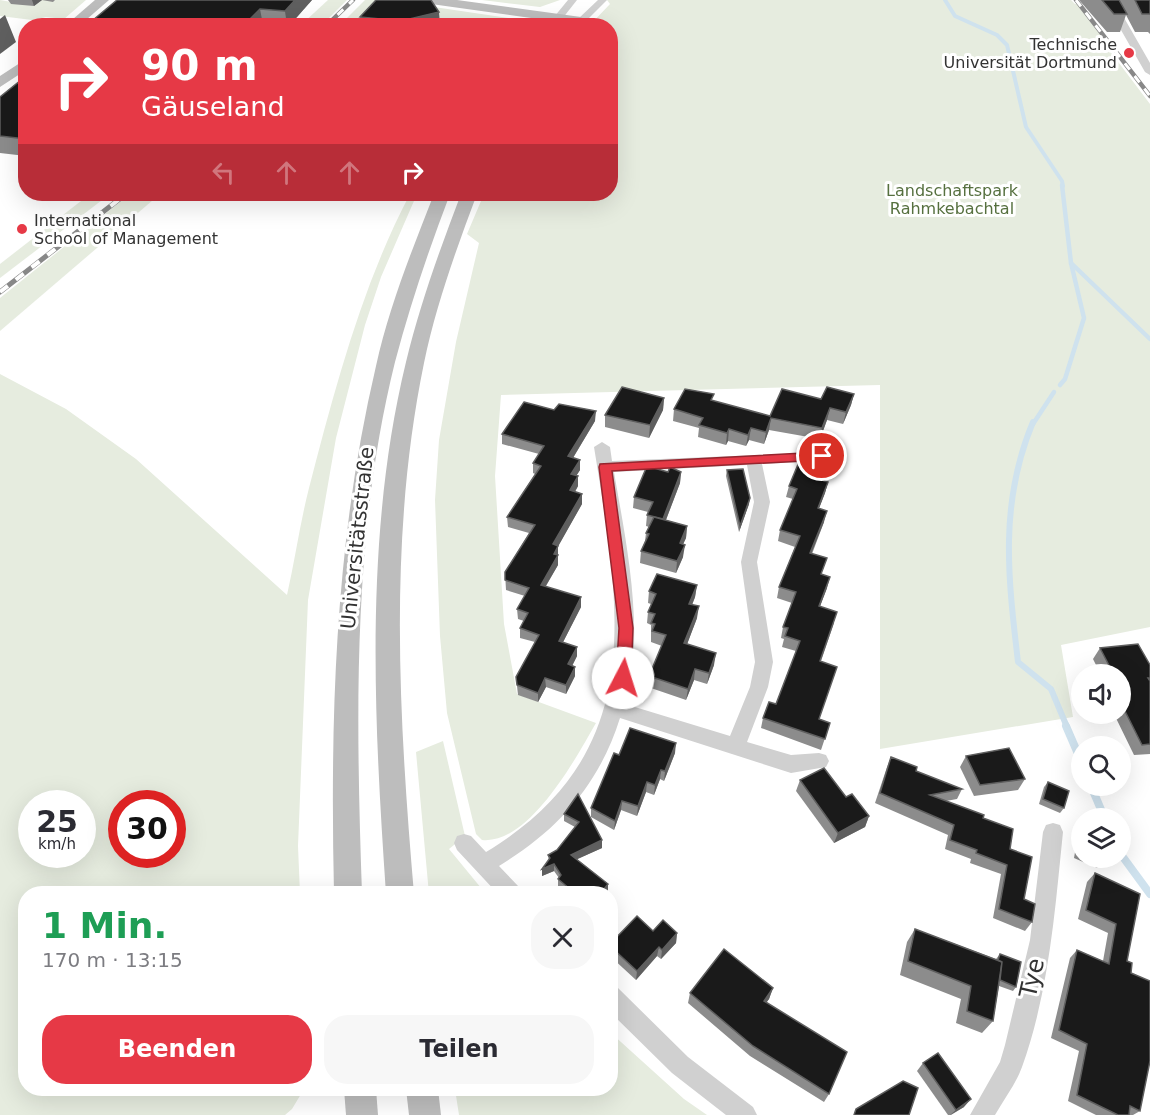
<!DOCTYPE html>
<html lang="de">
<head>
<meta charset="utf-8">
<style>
  body { margin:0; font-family:"DejaVu Sans",sans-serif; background:#f7f7f7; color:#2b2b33; height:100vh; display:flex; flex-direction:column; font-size:22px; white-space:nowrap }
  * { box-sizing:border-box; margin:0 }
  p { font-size:20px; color:#7c7c81 }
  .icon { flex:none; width:33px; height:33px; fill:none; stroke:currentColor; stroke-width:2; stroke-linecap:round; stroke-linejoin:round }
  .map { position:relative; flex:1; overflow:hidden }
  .sheet { position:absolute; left:18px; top:886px; width:600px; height:210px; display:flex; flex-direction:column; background:#fff; border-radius:24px; box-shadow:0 6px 24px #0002 }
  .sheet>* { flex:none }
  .guide { position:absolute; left:18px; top:18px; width:600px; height:183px; border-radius:24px; box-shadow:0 6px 24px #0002; background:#e63946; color:#fff; overflow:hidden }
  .controls { position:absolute; left:1071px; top:664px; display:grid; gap:12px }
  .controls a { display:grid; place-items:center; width:60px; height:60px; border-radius:50%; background:#fff; box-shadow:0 6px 24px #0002; font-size:30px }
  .speed { position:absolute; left:18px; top:790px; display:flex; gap:12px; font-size:30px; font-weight:700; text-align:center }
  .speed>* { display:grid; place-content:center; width:78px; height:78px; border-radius:50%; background:#fff; box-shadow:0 6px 24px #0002; line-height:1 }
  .speed small { font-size:15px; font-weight:400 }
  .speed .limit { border:9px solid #d22; background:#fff; color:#111 }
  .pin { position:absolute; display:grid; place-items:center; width:51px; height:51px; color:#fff; margin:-26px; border:3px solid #fff; border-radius:50%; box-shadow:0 2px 6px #0007 }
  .me { position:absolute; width:66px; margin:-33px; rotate:5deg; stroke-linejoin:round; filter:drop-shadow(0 0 4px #0008) }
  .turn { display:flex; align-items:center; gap:21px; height:126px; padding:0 24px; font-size:27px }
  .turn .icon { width:78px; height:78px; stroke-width:2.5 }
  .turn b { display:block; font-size:42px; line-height:51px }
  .lanes { display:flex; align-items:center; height:57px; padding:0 24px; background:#0003; justify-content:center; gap:30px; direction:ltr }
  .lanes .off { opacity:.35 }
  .round { display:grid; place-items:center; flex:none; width:63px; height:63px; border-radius:24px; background:#f7f7f7 }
  .overview { display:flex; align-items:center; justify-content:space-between; height:102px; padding:0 24px }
  h1 { font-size:36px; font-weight:600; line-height:45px; color:#1e9e55 }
  .action { display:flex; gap:12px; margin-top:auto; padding:12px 24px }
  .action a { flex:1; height:69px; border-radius:24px; background:#e63946; color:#fff; font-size:24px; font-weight:600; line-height:69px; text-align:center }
  .action a+a { background:#f7f7f7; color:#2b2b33 }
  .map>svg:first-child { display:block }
</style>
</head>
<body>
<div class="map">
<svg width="1150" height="1115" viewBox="0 0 1150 1115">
  <rect width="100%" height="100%" fill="#fff"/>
  <g fill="#e6ecdf" fill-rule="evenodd">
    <polygon points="0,0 34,6 42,0 86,0 64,19 46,17 32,20 0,16"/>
    <polygon points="328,0 347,0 322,25 301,25"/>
    <polygon points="365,0 383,0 358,25 339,26"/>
    <polygon points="482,0 560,0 540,7"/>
    <path d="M607 0H1071L1075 4H1080L1109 42H1103L1150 104V627L1061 645 1073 717 880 749V385L501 395 495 476 504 624 517 694 596 723C576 758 529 845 482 840L476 834 447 713 440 636 435 500 439 440 456 342 479 243 467 234 484 194H610V26L590 25 610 4Z"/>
    <polygon points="434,7 521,20 526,21 528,25 416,26"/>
    <polygon points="90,194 110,194 0,278 0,264"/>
    <polygon points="130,194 160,194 0,331 0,298"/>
    <path d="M410 194H417L381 277 365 325 336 438 308 600 298 846 300 894H26V1089H304L292 1109 285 1115H0V374L66 409 136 459 287 595C295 560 300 523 309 488 335 388 362 285 410 194ZM32 804H82V855H32ZM122 804H172V855H122Z"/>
    <polygon points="443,741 465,836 449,849 486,894 429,894 416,752"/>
    <polygon points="611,1033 684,1099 707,1115 459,1115 455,1089 610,1089"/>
  </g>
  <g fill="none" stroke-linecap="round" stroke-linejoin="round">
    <polyline stroke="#cfe2ee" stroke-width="4" points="945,0 955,16 997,35 1007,45 1026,127 1062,181 1063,186"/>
    <g stroke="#cfe2ee" stroke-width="4.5">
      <polyline points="1062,185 1071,263 1150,339"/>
      <polyline points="1060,385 1065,379 1084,318 1071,263"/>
      <polyline points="1033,424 1054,392"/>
    </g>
    <path stroke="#cfe2ee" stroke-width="6" d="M1033 422C999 503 1008 577 1018 662L1051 689 1067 727"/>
    <g stroke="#cfe2ee" stroke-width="8">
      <polyline points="1066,726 1082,763"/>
      <polyline points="1091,786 1105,819"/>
      <polyline points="1120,853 1150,894"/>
    </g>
    <g fill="#d0d0d0" fill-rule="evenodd">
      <polygon points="568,0 577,0 562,19 556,19 554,17"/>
      <polygon points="598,0 607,0 584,23 578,23 578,19"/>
      <polygon points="1109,0 1117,0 1119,9 1150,63 1150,75 1145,72 1109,9"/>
      <path d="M602 442 610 447 612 461 827 452 830 456 822 461 762 464 770 502 757 562 773 662 768 687 747 742 791 755 819 753 826 755 829 761 826 767 791 773 620 718C599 785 558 830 499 866L519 887 523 894H498L457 850 454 843 457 836 464 834 471 836 486 852C650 753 620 609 594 447ZM747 465 754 502 741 562 755 662 750 687 730 736 625 704C646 634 626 542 614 472Z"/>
      <path d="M1053 823 1060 825 1063 832C1055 910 1049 992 1022 1067 1016 1084 1004 1099 995 1115H970L1000 1062 1005 1045 1030 940 1043 832 1046 825Z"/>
      <polygon points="610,985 618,988 688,1057 753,1107 757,1115 726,1115 672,1073 610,1012"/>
    </g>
    <g fill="#bdbdbd" fill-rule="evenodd">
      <polygon points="95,0 109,0 79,26 65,26"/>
      <polygon points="425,0 457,0 581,17 587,21 581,25 431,4"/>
      <polygon points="26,59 26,70 0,87 0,76"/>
      <path d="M434 194H450C429 249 410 305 395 362 352 535 356 717 362 894H334C330 716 335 540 376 366 389 307 412 250 434 194Z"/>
      <path d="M461 194H477C456 250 436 305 424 363 388 538 399 718 414 894H386C374 718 364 535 406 362 420 304 440 249 461 194Z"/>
      <polygon points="344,1089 376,1089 378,1115 346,1115"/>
      <polygon points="406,1089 438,1089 441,1115 409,1115"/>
    </g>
    <defs>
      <g id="rail-far1">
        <polyline points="1076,0 1150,96"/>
        <polyline points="326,26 353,0"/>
      </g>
      <polyline id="rail" points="0,292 126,194"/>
    </defs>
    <use href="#rail-far1" stroke="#888" stroke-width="4.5"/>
    <use href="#rail" stroke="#888" stroke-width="5"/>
    <use href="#rail-far1" stroke="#fff" stroke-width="3" stroke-dasharray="8" stroke-linecap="butt"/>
    <use href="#rail" stroke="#fff" stroke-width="4" stroke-dasharray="10" stroke-linecap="butt"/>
  </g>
  <g fill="#8c8c8c">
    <polygon points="8,0 55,0 53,2 42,0 34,6 11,4"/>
    <polygon points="312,0 289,26 86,26"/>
    <polygon points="1079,0 1150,0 1150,34 1148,32 1135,32 1126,15 1120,32 1107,32"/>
    <polygon points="360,17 440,26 362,26"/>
    <polygon points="26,76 26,156 0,153 0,97"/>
    <polygon points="854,394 851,405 843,424 827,420 820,439 769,430 764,444 749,440 746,446 728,441 726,445 698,437 699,428 673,421 674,409 713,401 770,416 821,399"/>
    <polygon points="664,398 663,410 649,438 605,427 605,415"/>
    <polygon points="595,421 573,458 580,460 580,470 576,476 578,476 578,486 575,492 582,494 582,504 558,546 558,565 546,586 581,607 563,642 577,656 572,666 575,676 566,694 546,687 538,702 518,695 516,677 535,642 520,638 520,628 524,621 518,619 517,609 525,596 506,590 505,572 529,533 508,527 507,517 535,474 533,473 533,463 539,454 502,444 502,434"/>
    <polygon points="829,467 825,481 828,482 825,493 819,508 824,522 812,554 822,574 827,588 820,606 834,623 821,661 819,719 830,723 821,750 761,728 763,718 776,704 796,651 782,647 784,639 781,638 783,627 792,603 777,598 779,587 795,547 778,541 780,530 793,499 786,497 789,486"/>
    <polygon points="727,470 749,504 739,532 726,476"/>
    <polygon points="668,472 681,472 680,483 666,520 687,526 686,538 683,544 683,557 676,573 640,563 641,551 645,541 646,533 649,527 646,526 647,515 648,512 633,508 634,497"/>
    <polygon points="697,585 695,597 692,605 697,618 687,644 714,665 707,684 694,680 686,700 648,687 649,676 662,646 651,642 651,625 647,623 648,612 651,604 648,603 649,591"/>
    <polygon points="1100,648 1150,665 1150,754 1134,755 1114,714 1120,714 1120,675 1101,675 1093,659"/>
    <polygon points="675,753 664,781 660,779 654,795 646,792 637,816 621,810 614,830 591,817 591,808 619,755"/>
    <polygon points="966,756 1025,779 1018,790 974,796 960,767"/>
    <polygon points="891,757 916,771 962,789 957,799 946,801 983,818 1010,849 1024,899 1032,922 1025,931 993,918 1001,874 970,863 971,859 945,849 948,835 875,803 887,767"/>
    <polygon points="800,780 846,797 869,816 865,827 834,843 796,791"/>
    <polygon points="1048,782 1064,808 1060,813 1039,804 1044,787"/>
    <polygon points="578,794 602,848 577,859 608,884 608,891 605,894 568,894 558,886 558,879 559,878 554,871 542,876 542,869 549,861 548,855 557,850 575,827 564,821 564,814"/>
    <polygon points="1081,835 1082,858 1102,858 1101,863 1097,868 1074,858 1077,841"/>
    <polygon points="1095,873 1140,894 1127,961 1131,973 1140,1111 1133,1115 1096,1115 1068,1101 1079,1051 1051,1038 1070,958 1077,950 1103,961 1108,933 1078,919 1087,882"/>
    <polygon points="915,929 996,959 1000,954 1016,987 1013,991 999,986 993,1021 982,1033 956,1023 961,999 900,975 907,942"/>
    <polygon points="653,931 677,933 676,943 661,959 657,956 636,980 610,956 610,944"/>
    <polygon points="773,988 769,999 766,1003 829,1094 824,1102 750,1056 688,1003 690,993"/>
    <polygon points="923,1063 964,1107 951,1115 948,1115 917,1071"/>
  </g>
  <g fill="#5f5f5f">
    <polygon points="32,0 42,0 34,6"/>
    <polygon points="295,0 312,0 289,26 287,26 285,11"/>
    <polygon points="260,9 263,25 243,26 256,11"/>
    <polygon points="439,12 440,26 401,26 401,21"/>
    <polygon points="5,15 16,42 0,54 0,19"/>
    <polygon points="854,394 851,405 843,424 846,412"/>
    <polygon points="664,398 663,410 649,438 650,425"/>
    <polygon points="830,408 827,420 820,439 822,428"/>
    <polygon points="596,411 595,421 568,466 568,456"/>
    <polygon points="771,418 769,430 764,444 766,432"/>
    <polygon points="751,428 749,440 746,446 748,435"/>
    <polygon points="729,429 728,441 726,445 727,433"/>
    <polygon points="580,460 580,470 571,484 571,474"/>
    <polygon points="681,472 680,483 662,530 663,519"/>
    <polygon points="578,476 578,486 570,500 570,490"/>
    <polygon points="828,482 825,493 815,519 818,508"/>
    <polygon points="582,494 582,504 555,552 558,546 558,565 541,594 541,585 553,544"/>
    <polygon points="750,498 749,504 739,532 740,526"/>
    <polygon points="827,511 824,522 807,564 810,553"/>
    <polygon points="687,526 686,538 678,555 680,543"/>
    <polygon points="685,545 683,557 676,573 677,561"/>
    <polygon points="830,577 827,588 816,617 819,606"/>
    <polygon points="697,585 695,597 688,615 689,604"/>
    <polygon points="581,597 581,607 559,650 559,641"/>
    <polygon points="699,606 697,618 683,655 684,643"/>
    <polygon points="577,647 577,656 568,674 568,664"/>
    <polygon points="716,653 714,665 707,684 709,673"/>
    <polygon points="575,667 575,676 566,694 566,685"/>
    <polygon points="695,669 694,680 686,700 688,689"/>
    <polygon points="545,678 546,687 538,702 538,693"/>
    <polygon points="676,743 675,753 664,781 665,771"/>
    <polygon points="661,770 660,779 654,795 655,785"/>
    <polygon points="647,782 646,792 637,816 638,806"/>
    <polygon points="622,801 621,810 614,830 615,821"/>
    <polygon points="869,816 865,827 834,843 838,833"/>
    <polygon points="602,840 602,848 571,862 571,855"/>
    <polygon points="554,864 554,871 542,876 542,869"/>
    <polygon points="608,884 608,891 605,894 600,894"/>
    <polygon points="677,933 676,943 661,959 662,950"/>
    <polygon points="659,947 657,956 636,980 637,971"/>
    <polygon points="773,988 769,999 760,1011 764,1001"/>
    <polygon points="971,1099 964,1107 950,1115 956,1110"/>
  </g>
  <g fill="#1a1a1a" stroke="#5f5f5f" stroke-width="1.5">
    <polygon points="117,0 295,0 285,11 260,9 243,26 86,26"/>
    <polygon points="376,0 431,0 439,12 401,21 360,17"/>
    <polygon points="1102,0 1119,0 1127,14 1114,14"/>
    <polygon points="1135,0 1150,0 1150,14 1142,14"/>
    <polygon points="26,76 26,139 0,136 0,97"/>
    <polygon points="622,387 664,398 650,425 605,415"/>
    <polygon points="827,387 854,394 846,412 830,408 822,428 771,418 766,432 751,428 748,435 729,429 727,433 699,425 703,418 674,409 685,389 714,394 711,400 770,416 782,389 821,399"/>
    <polygon points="524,402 554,410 559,404 596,411 568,456 580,460 571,474 578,476 570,490 582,494 553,544 558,546 554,554 558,555 541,585 581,597 559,641 577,647 568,664 575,667 566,685 545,678 538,693 517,685 516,677 539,635 520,628 528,613 517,609 529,588 505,580 505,572 535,525 507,517 541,466 533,463 544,446 502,434"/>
    <polygon points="799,462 811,462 829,467 824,481 828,482 818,508 827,511 810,553 827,558 821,574 830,577 819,606 837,612 820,661 837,667 819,719 830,723 825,739 763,718 769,702 776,704 800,641 785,636 788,628 783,627 796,592 779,587 800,536 780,530 797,489 789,486"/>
    <polygon points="647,466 668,472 670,467 681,472 663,519 647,515 653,502 634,497"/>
    <polygon points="743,469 750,498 740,526 727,470"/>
    <polygon points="654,517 687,526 680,543 685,545 677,561 641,551 649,534 646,533"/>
    <polygon points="657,574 697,585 689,604 699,606 684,643 716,653 709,673 695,669 688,689 649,676 666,635 652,631 655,624 651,623 655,614 648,612 656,594 649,591"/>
    <polygon points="1138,644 1150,665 1150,678 1148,678 1150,681 1150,744 1142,745 1120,701 1120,675 1111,675 1114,675 1100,648"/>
    <polygon points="630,728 676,743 665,771 661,770 655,785 647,782 638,806 622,801 615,821 591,808 614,753 619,755"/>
    <polygon points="1009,748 1025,779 980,785 966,756"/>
    <polygon points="891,757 917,767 916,771 962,789 930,795 984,815 983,818 1013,829 1010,849 1032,857 1024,899 1035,904 1032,922 999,909 1007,865 976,853 977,850 950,840 954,825 880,793"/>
    <polygon points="824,768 846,797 852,794 869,816 838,833 800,780"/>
    <polygon points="1048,782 1069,791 1064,808 1043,799"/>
    <polygon points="578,794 602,840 571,855 608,884 600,894 576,894 558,879 561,875 554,864 542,869 550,858 548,855 557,850 579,822 564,814"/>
    <polygon points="1081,835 1082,835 1082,855 1078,853"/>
    <polygon points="1089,858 1102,858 1101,863"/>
    <polygon points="1095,873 1140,894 1127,961 1132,963 1131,973 1150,981 1150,1061 1140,1111 1130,1106 1129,1115 1118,1115 1077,1095 1087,1044 1059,1030 1077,950 1109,964 1116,924 1086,910"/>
    <polygon points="637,916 653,931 663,920 677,933 662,950 659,947 637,971 610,946 610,944"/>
    <polygon points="915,929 1002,962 993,1021 967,1011 971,986 908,961"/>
    <polygon points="724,949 773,988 764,1001 847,1052 829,1094 753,1046 690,993"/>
    <polygon points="1000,954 1021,962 1016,987 1000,980 1002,962 998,960"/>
    <polygon points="938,1053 971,1099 956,1110 923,1063"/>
    <polygon points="903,1081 918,1088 909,1115 854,1115 856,1109"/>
  </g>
  <polygon fill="#e63946" stroke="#96252e" stroke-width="1.5" points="822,452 828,456 822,460 612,471 633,628 631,678 623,684 618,682 616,678 619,628 599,467 600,464"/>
  <g fill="#e63946" stroke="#fff" stroke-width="2">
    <circle cx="1129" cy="53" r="6"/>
    <circle cx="22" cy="229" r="6"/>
  </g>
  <g text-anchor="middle" stroke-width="6" stroke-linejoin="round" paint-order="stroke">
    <g font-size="16" fill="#333" stroke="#fff" text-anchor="end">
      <text x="1117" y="50">Technische<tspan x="1117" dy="18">Universität Dortmund</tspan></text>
      <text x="34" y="226" text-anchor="start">International<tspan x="34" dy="18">School of Management</tspan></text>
    </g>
    <g font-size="16" fill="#56703f" stroke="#fff">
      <text x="952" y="196">Landschaftspark<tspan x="952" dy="18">Rahmkebachtal</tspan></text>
    </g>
    <g font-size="20" fill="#333" stroke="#fff">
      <text transform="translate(357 538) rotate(-84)" y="7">Universitätsstraße</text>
    </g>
    <g font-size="24" fill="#333" stroke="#fff">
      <text transform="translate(1032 978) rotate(-77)" y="8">Tye</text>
    </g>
  </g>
</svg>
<div class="controls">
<a><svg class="icon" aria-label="sound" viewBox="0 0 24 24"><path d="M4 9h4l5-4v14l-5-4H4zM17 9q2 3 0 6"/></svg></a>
<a><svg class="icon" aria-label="search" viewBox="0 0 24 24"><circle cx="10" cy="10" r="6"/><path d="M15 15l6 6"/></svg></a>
<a><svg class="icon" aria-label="layers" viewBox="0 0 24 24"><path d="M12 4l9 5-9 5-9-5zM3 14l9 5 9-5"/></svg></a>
</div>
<div class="speed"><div>25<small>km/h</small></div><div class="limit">30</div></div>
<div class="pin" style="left:822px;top:456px;background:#d93025"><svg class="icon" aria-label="arrive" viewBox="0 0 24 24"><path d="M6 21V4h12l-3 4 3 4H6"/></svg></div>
<svg class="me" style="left:623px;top:678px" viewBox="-20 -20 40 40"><circle r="19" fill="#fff"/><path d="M0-13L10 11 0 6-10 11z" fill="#e63946"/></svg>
<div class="guide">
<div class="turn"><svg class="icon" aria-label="right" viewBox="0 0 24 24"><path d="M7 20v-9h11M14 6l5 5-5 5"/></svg><div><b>90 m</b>Gäuseland</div></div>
<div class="lanes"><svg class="icon off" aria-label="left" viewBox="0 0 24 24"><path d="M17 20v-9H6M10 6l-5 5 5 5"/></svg><svg class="icon off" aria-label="ahead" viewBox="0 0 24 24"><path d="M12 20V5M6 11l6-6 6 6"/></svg><svg class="icon off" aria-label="ahead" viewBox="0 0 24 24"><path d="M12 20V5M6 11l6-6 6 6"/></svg><svg class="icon" aria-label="right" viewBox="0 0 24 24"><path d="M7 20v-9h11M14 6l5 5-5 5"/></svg></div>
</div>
<section class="sheet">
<div class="overview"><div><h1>1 Min.</h1><p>170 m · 13:15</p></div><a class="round"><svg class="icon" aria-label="close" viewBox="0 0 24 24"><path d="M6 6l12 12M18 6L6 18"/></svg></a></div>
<div class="action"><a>Beenden</a><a>Teilen</a></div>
</section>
</div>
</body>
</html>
